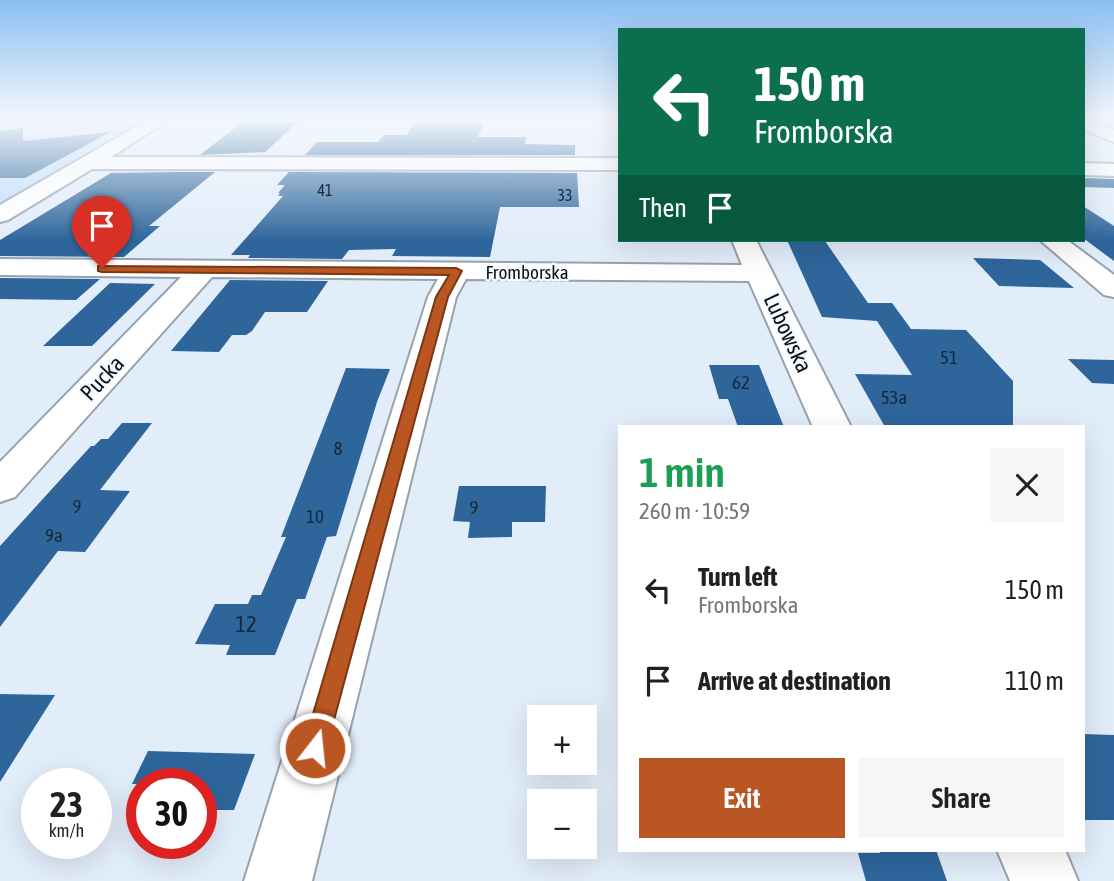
<!DOCTYPE html>
<html lang="en">
<head>
<meta charset="utf-8">
<style>
  body { margin:0; font-family:"Asap Condensed",sans-serif; background:#f6f6f6; color:#202124; height:100vh; display:flex; flex-direction:column; font-size:26px; white-space:nowrap }
  * { box-sizing:border-box; margin:0 }
  p { font-size:23px; color:#757577 }
  .icon { flex:none; width:38px; height:38px; fill:none; stroke:currentColor; stroke-width:2; stroke-linecap:round; stroke-linejoin:round }
  .map { position:relative; flex:1; overflow:hidden }
  .panel { position:absolute; left:618px; top:425px; width:467px; height:427px; display:flex; flex-direction:column; background:#fff; border-radius:0px; box-shadow:0 7px 28px #0002 }
  .panel>* { flex:none }
  .guide { position:absolute; left:618px; top:28px; width:467px; height:214px; border-radius:0px; box-shadow:0 7px 28px #0002; background:#0b6e4f; color:#fff; overflow:hidden }
  .tools { position:absolute; left:527px; top:705px; display:grid; gap:14px }
  .tools a { display:grid; place-items:center; width:70px; height:70px; border-radius:0px; background:#fff; box-shadow:0 7px 28px #0002; font-size:35px }
  .speed { position:absolute; left:21px; top:768px; display:flex; gap:14px; font-size:35px; font-weight:700; text-align:center }
  .speed>* { display:grid; place-content:center; width:91px; height:91px; border-radius:50%; background:#fff; box-shadow:0 7px 28px #0002; line-height:1 }
  .speed small { font-size:18px; font-weight:400 }
  .speed .limit { border:10px solid #d22; background:#fff; color:#111 }
  .pin { position:absolute; display:grid; place-items:center; width:60px; height:60px; color:#fff; margin:-72px -30px; border-radius:50% 50% 50% 0; rotate:-45deg; box-shadow:0 0 7px #0007 }
  .pin .icon { rotate:45deg }
  .me { position:absolute; width:77px; margin:-38px; rotate:16deg; stroke-linejoin:round; filter:drop-shadow(0 0 5px #0008) }
  .turn { display:flex; align-items:center; gap:24px; height:147px; padding:0 21px; font-size:32px }
  .turn .icon { width:91px; height:91px; stroke-width:2.5 }
  .turn b { display:block; font-size:49px; line-height:60px }
  .then { display:flex; align-items:center; height:66px; padding:0 21px; background:#0003; gap:14px; font-size:26px }
  .round { display:grid; place-items:center; flex:none; width:74px; height:74px; border-radius:0px; background:#f6f6f6 }
  .headline { display:flex; align-items:center; justify-content:space-between; height:119px; padding:0 21px }
  h1 { font-size:42px; font-weight:600; line-height:52px; color:#1e9e55 }
  .action { display:flex; gap:14px; margin-top:auto; padding:14px 21px }
  .action a { flex:1; height:80px; border-radius:0px; background:#ba5621; color:#fff; font-size:28px; font-weight:600; line-height:80px; text-align:center }
  .action a+a { background:#f6f6f6; color:#202124 }
  ul { padding:0; list-style:none }
  li { display:flex; align-items:center; gap:21px; height:91px; padding:0 21px }
  li div { flex:1 }
  li b { display:block; font-size:26px }
  li em { font-style:normal }
  .map>svg:first-child { display:block }
</style>
</head>
<body>
<div class="map">
<svg width="1114" height="881" viewBox="0 0 1114 881">
  <rect width="100%" height="100%" fill="#e2edfa"/>
  <polygon fill="#c2dffd" points="73,117 145,117 0,205 0,127"/>
  <g fill="#2e669c">
    <polygon points="249,117 287,118 282,122 298,122 265,152 200,155"/>
    <polygon points="415,122 484,123 478,137 526,137 525,144 575,145 575,155 305,155 317,142 378,142 384,135 407,135"/>
    <polygon points="23,128 23,141 111,132 25,178 0,178 0,131"/>
    <polygon points="177,172 215,172 149,226 160,226 124,257 0,256 0,240 111,173"/>
    <polygon points="289,172 577,173 579,207 500,207 490,257 392,256 396,249 349,250 342,259 248,258 250,255 231,255 283,196 278,196 280,193 278,193 285,185 277,185"/>
    <polygon points="1083,178 1114,179 1114,188 1083,187"/>
    <polygon points="1083,206 1114,226 1114,261 1083,238"/>
    <polygon points="787,240 825,241 868,303 892,303 911,329 966,330 1013,381 1013,427 885,427 855,374 912,375 877,321 822,317"/>
    <polygon points="973,258 1040,260 1074,288 999,286"/>
    <polygon points="0,278 100,279 76,300 0,299"/>
    <polygon points="230,280 328,281 307,312 265,312 252,331 246,335 232,335 219,352 171,351"/>
    <polygon points="110,283 155,284 92,346 43,346"/>
    <polygon points="1068,359 1114,360 1114,384 1092,383"/>
    <polygon points="709,365 759,365 784,427 738,427 728,399 719,399"/>
    <polygon points="346,368 390,369 377,402 336,536 327,537 305,599 297,599 275,655 226,655 230,645 195,644 215,604 248,604 252,595 261,595 286,537 281,537"/>
    <polygon points="122,423 152,423 100,490 130,491 85,552 58,551 0,627 0,546 91,446 94,446 101,439 108,439"/>
    <polygon points="459,486 546,486 545,522 512,522 512,537 468,538 470,522 453,521"/>
    <polygon points="0,694 55,695 0,782"/>
    <polygon points="1083,734 1114,735 1114,820 1083,820"/>
    <polygon points="148,751 255,754 234,810 201,810 201,784 132,784"/>
    <polygon points="879,850 936,850 947,881 866,881 858,853 880,853"/>
  </g>
  <g fill="none" stroke-linecap="round" stroke-linejoin="round">
    <defs>
      <g id="minor">
        <polygon points="153,117 173,117 111,157 620,158 620,170 92,169 8,220 0,222 0,205"/>
        <polygon points="1083,117 1114,130 1114,142 1083,129"/>
        <polygon points="1083,163 1114,164 1114,176 1083,175"/>
        <polygon points="732,240 756,240 851,427 813,427 749,281 466,279 456,297 312,881 244,881 428,297 438,279 212,277 15,497 0,502 0,462 181,277 0,275 0,259 742,265"/>
        <polygon points="1040,240 1067,240 1114,275 1114,297 1104,295"/>
        <polygon points="997,850 1065,850 1078,881 1010,881"/>
      </g>
    </defs>
    <use href="#minor" stroke="#97a2ad" stroke-width="4"/>
    <polyline stroke="#8b939d" stroke-width="2" stroke-dasharray="3.5 2" stroke-linecap="butt" points="0,124 51,117"/>
    <use href="#minor" fill="#fff" fill-rule="evenodd"/>
  </g>
  <linearGradient id="sky" x2="0" y2="1"><stop stop-color="#8bbff1"/><stop offset="0.49" stop-color="#f2f7fd"/><stop offset="1" stop-color="#f2f7fd" stop-opacity="0"/></linearGradient>
  <rect width="1114" height="241" fill="url(#sky)"/>
  <polygon fill="#ba5621" stroke="#793815" stroke-width="2" points="98,266 456,268 462,271 448,297 324,757 315,761 307,757 303,748 436,297 449,275 102,272 98,271"/>
  <g text-anchor="middle" stroke-width="5" stroke-linejoin="round" paint-order="stroke">
    <g font-size="16" fill="#172838">
      <text x="325" y="196">41</text>
      <text x="565" y="201">33</text>
    </g>
    <g font-size="19" fill="#0f1317" stroke="#f5faff">
      <text x="527" y="279">Fromborska</text>
    </g>
    <g font-size="19" fill="#172838">
      <text x="949" y="364">51</text>
      <text x="741" y="389">62</text>
      <text x="894" y="404">53a</text>
      <text x="338" y="455">8</text>
      <text x="77" y="513">9</text>
      <text x="474" y="514">9</text>
      <text x="315" y="523">10</text>
      <text x="54" y="542">9a</text>
    </g>
    <g font-size="23" fill="#0f1317" stroke="#f5faff">
      <text transform="translate(788 333) rotate(65)" y="8">Lubowska</text>
      <text transform="translate(102 378) rotate(-47)" y="8">Pucka</text>
    </g>
    <g font-size="23" fill="#172838">
      <text x="246" y="632">12</text>
    </g>
  </g>
</svg>
<div class="tools">
<a>+</a>
<a>−</a>
</div>
<div class="speed"><div>23<small>km/h</small></div><div class="limit">30</div></div>
<div class="pin" style="left:102px;top:268px;background:#d93025"><svg class="icon" aria-label="arrive" viewBox="0 0 24 24"><path d="M6 21V4h12l-3 4 3 4H6"/></svg></div>
<svg class="me" style="left:315px;top:748px" viewBox="-20 -20 40 40"><circle r="17" fill="#ba5621" stroke="#fff" stroke-width="3"/><path d="M0-11L8 9 0 5-8 9z" fill="#fff"/></svg>
<div class="guide">
<div class="turn"><svg class="icon" aria-label="left" viewBox="0 0 24 24"><path d="M17 20v-9H6M10 6l-5 5 5 5"/></svg><div><b>150 m</b>Fromborska</div></div>
<div class="then">Then<svg class="icon" aria-label="arrive" viewBox="0 0 24 24"><path d="M6 21V4h12l-3 4 3 4H6"/></svg></div>
</div>
<section class="panel">
<div class="headline"><div><h1>1 min</h1><p>260 m · 10:59</p></div><a class="round"><svg class="icon" aria-label="close" viewBox="0 0 24 24"><path d="M6 6l12 12M18 6L6 18"/></svg></a></div>
<ul>
<li><svg class="icon" aria-label="left" viewBox="0 0 24 24"><path d="M17 20v-9H6M10 6l-5 5 5 5"/></svg><div><b>Turn left</b><p>Fromborska</p></div><em>150 m</em></li>
<li><svg class="icon" aria-label="arrive" viewBox="0 0 24 24"><path d="M6 21V4h12l-3 4 3 4H6"/></svg><div><b>Arrive at destination</b></div><em>110 m</em></li>
</ul>
<div class="action"><a>Exit</a><a>Share</a></div>
</section>
</div>
</body>
</html>
